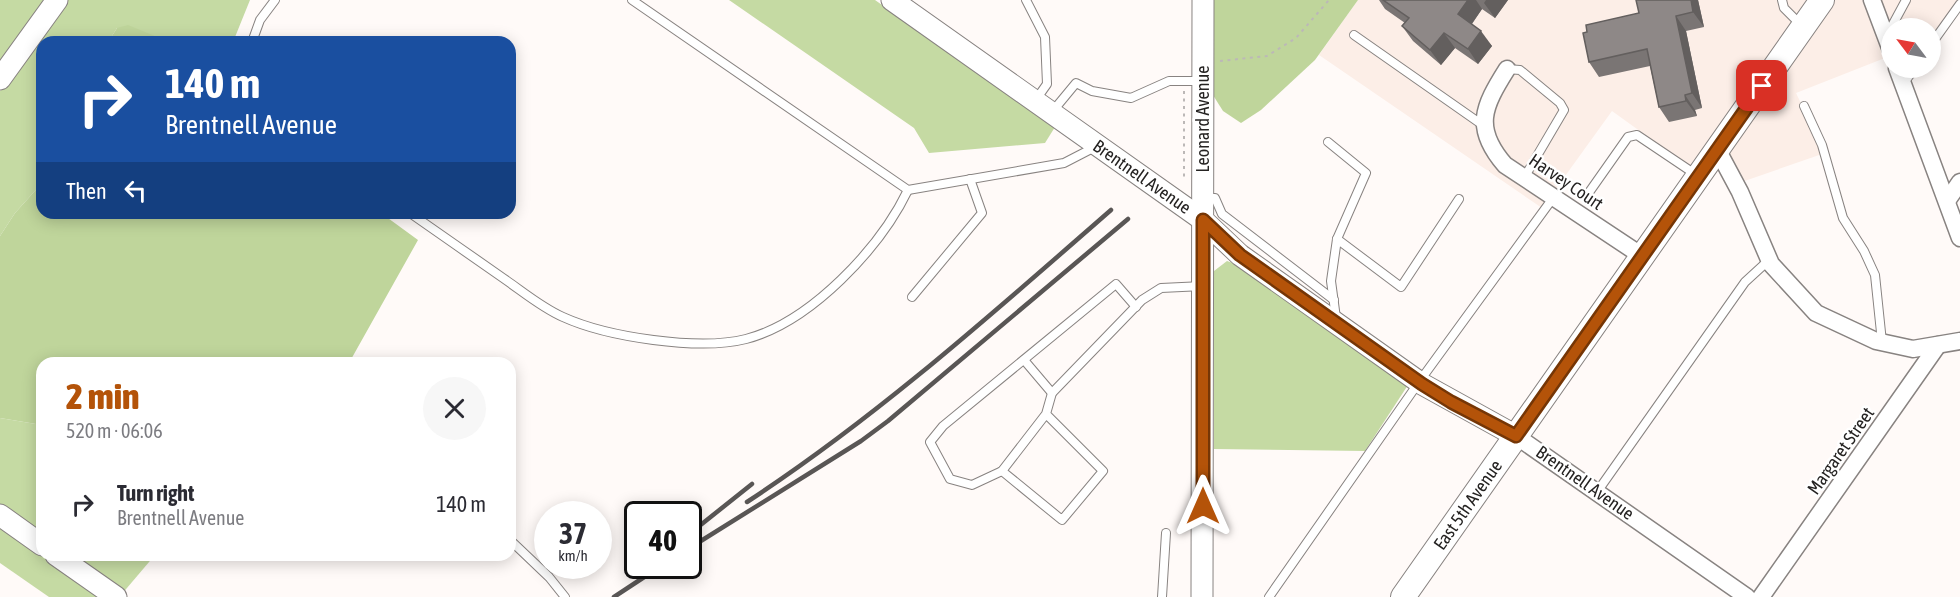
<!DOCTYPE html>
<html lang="en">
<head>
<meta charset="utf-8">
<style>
  body { margin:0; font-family:"Asap Condensed",sans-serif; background:#f7f7f7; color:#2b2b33; height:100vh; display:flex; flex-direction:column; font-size:22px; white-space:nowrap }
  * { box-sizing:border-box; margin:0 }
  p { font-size:20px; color:#7c7c81 }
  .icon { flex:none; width:33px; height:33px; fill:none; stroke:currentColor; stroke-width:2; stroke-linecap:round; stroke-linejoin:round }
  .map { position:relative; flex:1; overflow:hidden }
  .drawer { position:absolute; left:36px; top:357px; width:480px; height:204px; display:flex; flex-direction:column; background:#fff; border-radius:18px; box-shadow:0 3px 15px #0003 }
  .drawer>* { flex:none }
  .guide { position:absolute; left:36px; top:36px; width:480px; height:183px; border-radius:18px; box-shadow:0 3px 15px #0003; background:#1a4fa0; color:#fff; overflow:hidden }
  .needle { width:39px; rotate:302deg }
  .buttons { position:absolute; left:1881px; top:18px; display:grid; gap:12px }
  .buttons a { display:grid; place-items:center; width:60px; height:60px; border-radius:50%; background:#fff; box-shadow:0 3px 15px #0003; font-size:30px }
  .speed { position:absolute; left:534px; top:501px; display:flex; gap:12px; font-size:30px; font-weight:700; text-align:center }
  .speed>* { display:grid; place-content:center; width:78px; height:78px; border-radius:50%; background:#fff; box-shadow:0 3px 15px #0003; line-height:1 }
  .speed small { font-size:15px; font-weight:400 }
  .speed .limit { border:3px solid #111; border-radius:9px; background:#fff; color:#111 }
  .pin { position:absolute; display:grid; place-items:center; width:51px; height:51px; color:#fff; margin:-26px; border-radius:12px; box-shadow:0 3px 9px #0006 }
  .me { position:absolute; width:66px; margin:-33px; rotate:0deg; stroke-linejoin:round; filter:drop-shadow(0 0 4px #0008) }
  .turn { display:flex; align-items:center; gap:21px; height:126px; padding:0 30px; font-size:27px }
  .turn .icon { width:78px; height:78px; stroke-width:2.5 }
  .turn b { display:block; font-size:42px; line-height:51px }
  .then { display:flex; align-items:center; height:57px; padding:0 30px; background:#0003; gap:12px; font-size:22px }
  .round { display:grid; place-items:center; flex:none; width:63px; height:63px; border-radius:32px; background:#f7f7f7 }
  .summary { display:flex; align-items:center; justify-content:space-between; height:102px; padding:0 30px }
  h1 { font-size:36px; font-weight:800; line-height:45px; color:#b45309 }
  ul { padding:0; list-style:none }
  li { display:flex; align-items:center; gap:18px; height:90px; padding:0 30px }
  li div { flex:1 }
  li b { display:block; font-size:22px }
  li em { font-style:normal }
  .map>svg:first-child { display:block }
</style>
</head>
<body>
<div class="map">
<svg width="1960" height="597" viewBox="0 0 1960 597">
  <rect width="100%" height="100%" fill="#fffaf8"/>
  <polygon fill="#fceee7" points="1358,0 1960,0 1931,44 1930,28 1892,28 1890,56 1796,93 1825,153 1733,185 1713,151 1698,173 1612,111 1542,208 1319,55"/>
  <g fill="#c5daa3">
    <polygon points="0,0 46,0 0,65"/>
    <polygon points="65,0 250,0 233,42 168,42 117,28 108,42 42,42 42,183 15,213 0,236 0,91"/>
    <polygon points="729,0 875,0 1055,127 1045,143 929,153 914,128"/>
    <polygon points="1227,261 1239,265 1408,385 1365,451 1214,449 1214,271"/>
    <polygon points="0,418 42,425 42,535 0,504"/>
    <polygon points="0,527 100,597 49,597 0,563"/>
    <polygon points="68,555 155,555 121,595"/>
  </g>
  <g fill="#bfd59b">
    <polygon points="1211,0 1358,0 1315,60 1261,110 1241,123 1223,111 1211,92"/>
    <polygon points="128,25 167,41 168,42 108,42 117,28"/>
    <polygon points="42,183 42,213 381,213 418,240 349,363 42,363 42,425 0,418 0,236 15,213"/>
  </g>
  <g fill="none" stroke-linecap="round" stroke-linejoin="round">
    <defs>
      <g id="service">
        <polyline points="632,0 908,190 1064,163 1095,147"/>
        <polyline points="1026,0 1045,37 1047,84 1035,101"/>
        <polyline points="1782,0 1784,8 1801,25"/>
        <polyline points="1354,35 1484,126"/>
        <polyline points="1886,37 1906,0"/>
        <polyline points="252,42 260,20 275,0"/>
        <polyline points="1930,46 1960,4"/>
        <polyline points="1507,69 1520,70 1560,103 1564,110 1524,178"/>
        <polyline points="1903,84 1915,68"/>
        <polyline points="1804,106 1822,145 1843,218 1864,251 1875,275 1882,342"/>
        <polyline points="1052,112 1076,83 1092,91 1131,98 1169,81 1202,81"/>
        <polyline points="1328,142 1366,173 1337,239 1331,281 1336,318"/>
        <polyline points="1590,191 1628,137 1637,135 1698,176"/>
        <polyline points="1203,198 1215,198 1222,214 1334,300"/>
        <path d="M410 213C441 235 472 256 503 278 522 291 542 308 563 317 607 337 699 351 746 339 811 322 880 248 908 190"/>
        <polyline points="1337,239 1401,287 1459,199"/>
        <polyline points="912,297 982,213 970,179"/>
        <polyline points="1024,360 1052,393"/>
        <polyline points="1046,414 1103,471 1062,520 1002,471 1046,414 1052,393 1142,300 1161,288 1203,286"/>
        <polyline points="1002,471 972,485 950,479 930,442 943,426 1116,284 1136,307"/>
        <polyline points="1597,492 1745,282 1769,260"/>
        <polyline points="510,540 549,577 565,597"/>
        <polyline points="1162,597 1166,533"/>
        <polyline points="1269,597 1419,382 1553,198"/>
      </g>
      <g id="minor">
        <polyline points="1872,0 1892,53"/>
        <polyline points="1897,68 1960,238"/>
        <path d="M1507 69C1483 107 1473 128 1505 165L1642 256"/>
        <polyline points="1717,149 1740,192 1771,264 1816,313 1876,341 1913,349 1960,341"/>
        <polyline points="1947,201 1960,182"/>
        <polyline points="1516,436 1747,597"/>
        <polyline points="1761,597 1938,345"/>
      </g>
      <g id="tertiary">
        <polyline points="892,0 1203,220 1240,255 1422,384 1516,436"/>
        <polyline points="0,79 57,0"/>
        <polyline points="0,515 42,545"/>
        <polyline points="56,555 116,597"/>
        <polyline points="1202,597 1203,0"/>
      </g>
      <polyline id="secondary" points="1403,597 1822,0"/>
    </defs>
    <use href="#service" stroke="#888381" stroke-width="10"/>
    <use href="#minor" stroke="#888381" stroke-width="19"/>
    <use href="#tertiary" stroke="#888381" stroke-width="23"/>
    <use href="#secondary" stroke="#888381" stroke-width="26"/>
    <g stroke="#bcb8b7" stroke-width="2" stroke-dasharray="3 4.5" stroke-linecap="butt">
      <polyline points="1220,61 1267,56 1296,38 1329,0"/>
      <polyline points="1184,91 1184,178"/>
    </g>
    <use href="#service" stroke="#fff" stroke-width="8"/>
    <use href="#minor" stroke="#fff" stroke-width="16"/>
    <use href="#tertiary" stroke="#fff" stroke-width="21"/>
    <use href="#secondary" stroke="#fff" stroke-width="24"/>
    <g stroke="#595655" stroke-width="4.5">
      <path d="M747 502C877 417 994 312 1111 210"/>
      <polyline points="688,535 752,484"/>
      <polyline points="688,549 861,441 888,421 1128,219"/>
      <polyline points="614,597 661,566"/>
    </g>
  </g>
  <g fill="#7a7574">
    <polygon points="1379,0 1508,0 1495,18 1482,9 1472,24 1492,46 1478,64 1455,48 1441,65 1413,41 1402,26 1405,23 1385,9"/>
    <polygon points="1698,0 1704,27 1686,31 1702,108 1695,110 1697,116 1669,122 1659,107 1650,66 1599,77 1589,62 1587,32"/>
  </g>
  <g fill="#635f5e">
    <polygon points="1468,0 1476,0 1482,9 1468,29 1458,14"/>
    <polygon points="1486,0 1508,0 1495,18 1484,3"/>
    <polygon points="1691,0 1698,0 1704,27 1693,12"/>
    <polygon points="1676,16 1686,31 1702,108 1692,93"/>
    <polygon points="1481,31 1492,46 1478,64 1468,49"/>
    <polygon points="1444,33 1455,48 1441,65 1430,50"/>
    <polygon points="1685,95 1695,110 1697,116 1686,101"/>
  </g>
  <g fill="#8e8887" stroke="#635f5e" stroke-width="1.5">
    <polygon points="1383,0 1468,0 1458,14 1481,31 1468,49 1444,33 1430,50 1402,26 1409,18"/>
    <polygon points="1636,0 1691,0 1693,12 1676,16 1692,93 1685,95 1686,101 1659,107 1647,49 1589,62 1583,33 1587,32 1586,25 1639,13"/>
  </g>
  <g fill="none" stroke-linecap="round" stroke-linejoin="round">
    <defs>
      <polyline id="route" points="1203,506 1203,220 1240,255 1422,384 1451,402 1516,436 1762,86"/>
    </defs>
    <use href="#route" stroke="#753606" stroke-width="15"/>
    <use href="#route" stroke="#b45309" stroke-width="10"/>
  </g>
  <g text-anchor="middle" stroke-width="5" stroke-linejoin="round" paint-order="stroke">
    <g font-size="18" fill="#252322" stroke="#fff">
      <text transform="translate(1203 119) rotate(-90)" y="6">Leonard Avenue</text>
      <text transform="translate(1142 177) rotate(35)" y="6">Brentnell Avenue</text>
      <text transform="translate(1566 182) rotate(34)" y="6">Harvey Court</text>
      <text transform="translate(1841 451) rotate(-55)" y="6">Margaret Street</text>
      <text transform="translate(1585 483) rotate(35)" y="6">Brentnell Avenue</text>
      <text transform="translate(1468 505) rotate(-55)" y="6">East 5th Avenue</text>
    </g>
  </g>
</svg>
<div class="buttons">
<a><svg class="needle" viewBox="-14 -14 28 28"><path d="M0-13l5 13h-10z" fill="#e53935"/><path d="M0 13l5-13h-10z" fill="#7c7c81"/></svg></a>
</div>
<div class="speed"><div>37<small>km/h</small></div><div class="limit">40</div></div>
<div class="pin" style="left:1762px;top:86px;background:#d93025"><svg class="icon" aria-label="arrive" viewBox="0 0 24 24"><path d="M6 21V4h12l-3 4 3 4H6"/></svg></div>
<svg class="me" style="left:1203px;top:506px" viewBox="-20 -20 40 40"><path d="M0-17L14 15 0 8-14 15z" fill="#b45309" stroke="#fff" stroke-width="4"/></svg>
<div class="guide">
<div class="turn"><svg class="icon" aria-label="right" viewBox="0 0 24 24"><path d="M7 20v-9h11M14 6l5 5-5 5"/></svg><div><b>140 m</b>Brentnell Avenue</div></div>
<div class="then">Then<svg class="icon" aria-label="left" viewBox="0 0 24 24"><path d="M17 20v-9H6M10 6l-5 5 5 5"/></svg></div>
</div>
<section class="drawer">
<div class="summary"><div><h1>2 min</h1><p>520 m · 06:06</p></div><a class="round"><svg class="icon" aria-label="close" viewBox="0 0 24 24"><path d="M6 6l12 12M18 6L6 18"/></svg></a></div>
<ul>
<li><svg class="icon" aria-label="right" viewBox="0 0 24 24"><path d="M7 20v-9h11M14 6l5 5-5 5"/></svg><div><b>Turn right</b><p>Brentnell Avenue</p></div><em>140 m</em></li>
</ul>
</section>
</div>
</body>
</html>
